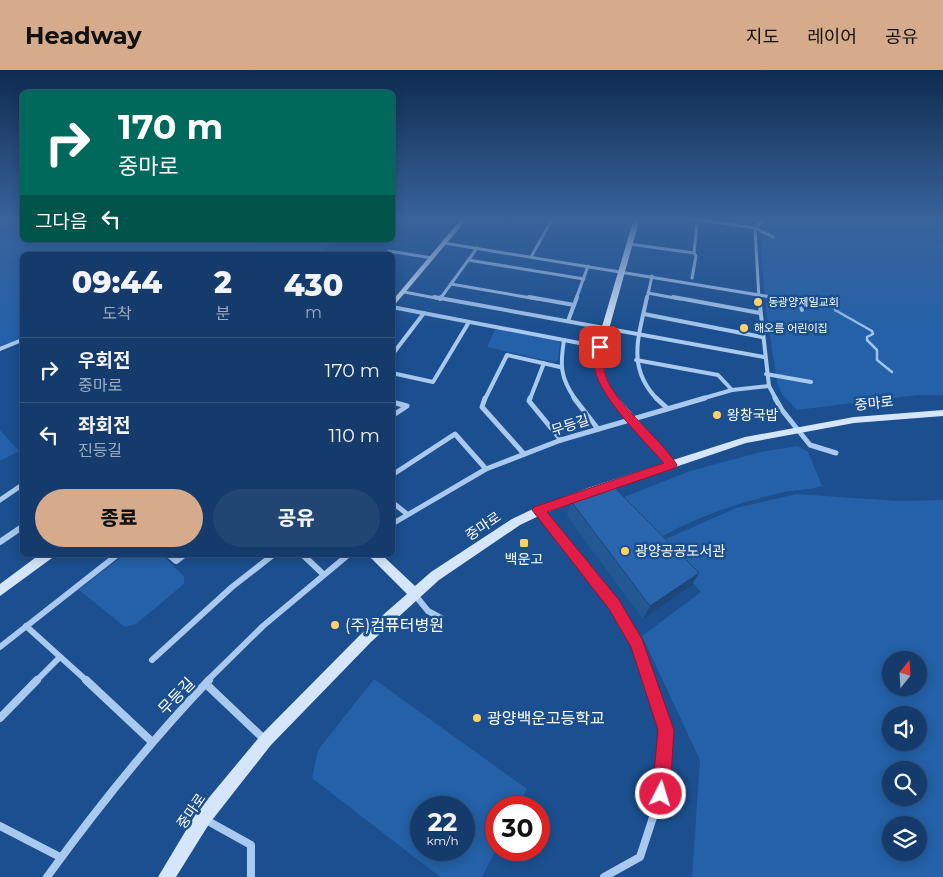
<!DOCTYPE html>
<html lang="ko">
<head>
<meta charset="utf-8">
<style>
  body { margin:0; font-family:Montserrat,"Noto Sans KR",sans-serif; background:#214673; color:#f1f3f6; height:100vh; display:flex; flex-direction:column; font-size:19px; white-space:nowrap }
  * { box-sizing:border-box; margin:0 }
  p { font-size:16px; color:#9dadc1 }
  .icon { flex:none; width:28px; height:28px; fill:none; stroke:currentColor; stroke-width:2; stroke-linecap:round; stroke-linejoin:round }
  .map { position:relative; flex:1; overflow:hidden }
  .sheet { position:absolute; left:20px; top:182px; width:375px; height:305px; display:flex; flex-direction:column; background:#143b6b; border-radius:8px; box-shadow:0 2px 12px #0003,0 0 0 1px #33557e }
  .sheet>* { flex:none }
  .guide { position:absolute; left:20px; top:20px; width:375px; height:152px; border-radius:8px; box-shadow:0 2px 12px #0003,0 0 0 1px #33557e; background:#00695c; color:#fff; overflow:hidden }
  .needle { width:32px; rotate:18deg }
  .tools { position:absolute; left:882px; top:581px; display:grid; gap:10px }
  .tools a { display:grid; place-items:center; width:45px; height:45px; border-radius:50%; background:#143b6b; box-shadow:0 2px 12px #0003,0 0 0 1px #33557e; font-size:25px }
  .speed { position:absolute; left:410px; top:726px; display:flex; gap:10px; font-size:25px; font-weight:700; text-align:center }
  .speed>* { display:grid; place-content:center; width:65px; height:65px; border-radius:50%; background:#143b6b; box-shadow:0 2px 12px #0003,0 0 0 1px #33557e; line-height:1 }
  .speed small { font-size:12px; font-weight:400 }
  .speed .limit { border:8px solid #d22; background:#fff; color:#111 }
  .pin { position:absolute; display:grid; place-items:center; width:42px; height:42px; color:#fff; margin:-21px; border-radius:10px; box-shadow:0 2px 8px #0006 }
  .me { position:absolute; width:55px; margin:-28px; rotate:5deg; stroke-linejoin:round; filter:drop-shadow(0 0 4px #0008) }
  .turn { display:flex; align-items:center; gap:18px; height:105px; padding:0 15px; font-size:22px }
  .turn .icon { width:65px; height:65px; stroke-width:2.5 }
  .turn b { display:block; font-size:35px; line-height:42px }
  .then { display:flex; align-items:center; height:48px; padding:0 15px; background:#0003; gap:10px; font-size:19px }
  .eta { display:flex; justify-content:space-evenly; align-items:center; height:85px; text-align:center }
  .eta b { font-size:30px; font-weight:800; line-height:35px }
  .primary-button { display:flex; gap:10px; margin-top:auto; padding:10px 15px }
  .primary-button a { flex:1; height:58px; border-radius:30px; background:#d6ab8b; color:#111; font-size:20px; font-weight:800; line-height:58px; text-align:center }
  .primary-button a+a { background:#214673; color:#f1f3f6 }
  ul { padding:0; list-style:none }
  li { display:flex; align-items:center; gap:15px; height:65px; padding:0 15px; border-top:1px solid #33557e }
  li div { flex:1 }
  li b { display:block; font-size:19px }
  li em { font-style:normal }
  header { display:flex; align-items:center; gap:30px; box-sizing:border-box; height:70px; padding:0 25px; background:#d6ab8b; color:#111 }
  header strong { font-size:24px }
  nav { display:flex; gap:28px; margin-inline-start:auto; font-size:18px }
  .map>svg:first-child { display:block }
</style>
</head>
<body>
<header>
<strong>Headway</strong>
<nav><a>지도</a><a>레이어</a><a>공유</a></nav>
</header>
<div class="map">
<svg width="943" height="807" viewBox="0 0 943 807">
  <rect width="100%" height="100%" fill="#1b4f8f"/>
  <g fill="#2461a8" fill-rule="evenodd">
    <polygon points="0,148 22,148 22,170 335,170 316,185 22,185 22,268 0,276"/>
    <polygon points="773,148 943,148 943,170 940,171 943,175 943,325 918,325 797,340 781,323 777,312 766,240 760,168 763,157"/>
    <polygon points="499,259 557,270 560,273 558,290 553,292 487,277 495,260"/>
    <polygon points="0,360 19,381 0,391"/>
    <path d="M798 376 808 382 822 416C808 421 795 419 780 423 737 433 693 448 654 471L619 429 690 401 761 382Z"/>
    <path d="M796 424 899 431 943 430V807H692L700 690 642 566 701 522 657 473 736 438ZM891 590H919V618H891ZM891 645H919V672H891ZM891 700H919V728H891ZM891 755H919V782H891Z"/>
    <polygon points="124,485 162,485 184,506 184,514 136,554 125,557 79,520"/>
    <path d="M374 609 527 719 518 737 496 738V779L482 807H440L312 708 318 680ZM421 738H464V780H421Z"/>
  </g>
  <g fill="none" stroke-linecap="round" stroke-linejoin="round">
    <polyline stroke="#9cc4f0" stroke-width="2.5" points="831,232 836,236 835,240 872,261 873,264 867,267 867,270 877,280 877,290 892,302"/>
    <g stroke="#a9c9ee" stroke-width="3">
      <polyline points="685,148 755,158 773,167"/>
      <polyline points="444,173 783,229"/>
      <polyline points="629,174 694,183 696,186 692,208"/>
      <polyline points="389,181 432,188"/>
      <polyline points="694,183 697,154"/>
      <polyline points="531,187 553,148"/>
      <polyline points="468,190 584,209"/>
      <polyline points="451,214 537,229"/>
      <polyline points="404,222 441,229"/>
      <polyline points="648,223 680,229"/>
      <polyline points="440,229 477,178"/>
      <polyline points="576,229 588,196"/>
      <polyline points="647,229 652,206"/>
      <polyline points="759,229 755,158 765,148"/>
    </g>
    <g stroke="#a9c9ee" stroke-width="4">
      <polyline points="434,227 764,287"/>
      <polyline points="529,227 574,235"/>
      <path d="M647 227C639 266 626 297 657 329"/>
      <polyline points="673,227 760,243"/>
      <polyline points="759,227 769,316 776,329"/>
      <polyline points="776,227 800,232 802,240"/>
      <polyline points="440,229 441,227"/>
      <polyline points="392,237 600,277"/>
      <polyline points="644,244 762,267"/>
      <polyline points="568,251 577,227"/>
      <path d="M564 270C560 295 560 307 575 329"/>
      <polyline points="0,279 22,270"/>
      <polyline points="392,285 424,243"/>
      <polyline points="636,290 718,305 732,320"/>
      <polyline points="392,303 433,312 469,252"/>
      <polyline points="766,304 811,312"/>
      <polyline points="485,329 507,285 560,297"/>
      <polyline points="530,329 544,293"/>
      <polyline points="701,329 732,320 769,316"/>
    </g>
    <g stroke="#a9c9ee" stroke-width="5">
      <polyline points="485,328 482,337 524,384"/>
      <polyline points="530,328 529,331 561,370"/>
      <polyline points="574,328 598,359"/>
      <polyline points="656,328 667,338"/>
      <polyline points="775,328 782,340 810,375 836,383"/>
      <polyline points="392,332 407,336 392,346"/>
      <polyline points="392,405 455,364 486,399"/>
      <polyline points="0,430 22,415"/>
      <polyline points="392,432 407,444"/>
      <polyline points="539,441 550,455"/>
      <polyline points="392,454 486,399 561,370 705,328"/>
    </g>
    <g stroke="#a9c9ee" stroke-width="6">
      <polyline points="549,453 614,535 637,574 650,611"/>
      <polyline points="0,472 22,457"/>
      <polyline points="169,485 176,491 184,485"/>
      <polyline points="303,485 323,504"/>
      <polyline points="415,525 428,541 441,548"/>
      <polyline points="26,556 87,611"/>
      <polyline points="0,577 117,485"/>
      <polyline points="152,590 232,517 273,485"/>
      <polyline points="36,611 60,587"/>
      <polyline points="207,611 263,556 348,485"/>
    </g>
    <g stroke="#a9c9ee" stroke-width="8">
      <polyline points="86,610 151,671"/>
      <polyline points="206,614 265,670"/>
      <polyline points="0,648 37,610"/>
      <polyline points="206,750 251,775 251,807"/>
      <polyline points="0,756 60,787"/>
      <path d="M47 807C97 738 150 672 209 610"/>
      <polyline points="604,807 640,787 661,723 666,660 649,610"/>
    </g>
    <g fill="#d6e6fa" fill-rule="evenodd">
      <polygon points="462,148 468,148 392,238 392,231"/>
      <path d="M634 148H640L604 277C603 299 603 305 615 324L673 390 745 367 854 347 943 340V346L854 353 746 373 596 424 543 444 520 455 439 510 371 572 271 675 209 754 176 807H158L197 742 261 665 361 564 407 524 368 485H382L415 516 431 502 512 449 535 438 588 418 664 393C646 371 601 327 595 300 594 293 596 284 596 277Z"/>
      <polygon points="39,485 54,485 52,488 0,526 0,514"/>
    </g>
  </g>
  <polygon fill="#245895" points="571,431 691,516 643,549 567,446"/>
  <polygon fill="#1d4779" points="699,503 691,516 643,549 650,536"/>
  <polygon fill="#2a66ad" stroke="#1d4779" points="614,417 699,503 650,536 571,431"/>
  <linearGradient id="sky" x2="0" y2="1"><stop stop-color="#0f2b4f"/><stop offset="0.57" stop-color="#39639b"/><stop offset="1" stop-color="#39639b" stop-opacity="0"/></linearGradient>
  <rect width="943" height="261" fill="url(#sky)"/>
  <path fill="#e11d48" stroke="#92132f" d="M600 274 605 277C604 284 603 293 604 300 610 332 660 366 677 395L675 398 547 442 619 530 642 569 674 660 670 724 667 730 661 732 654 730 652 724 658 660 631 577 609 539 532 440 534 437 664 393C645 372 600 327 595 300 594 293 595 284 596 277Z"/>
  <g fill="#ffd166" stroke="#1b4f8f" stroke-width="2">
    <circle cx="758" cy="232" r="5"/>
    <circle cx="744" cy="258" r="5"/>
    <circle cx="717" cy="345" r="5"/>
    <rect x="519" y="468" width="10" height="10" rx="2.5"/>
    <circle cx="625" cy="481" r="5"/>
    <circle cx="335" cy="555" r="5"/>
    <circle cx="477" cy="648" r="5"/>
  </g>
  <g text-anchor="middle" stroke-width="5" stroke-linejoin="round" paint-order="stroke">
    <g font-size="11" fill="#fff" stroke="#1b4f8f" text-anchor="start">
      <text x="768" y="236">동광양제일교회</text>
      <text x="754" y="262">해오름 어린이집</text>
    </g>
    <g font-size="14" fill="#fff" stroke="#1b4f8f">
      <text transform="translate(874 333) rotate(-6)" y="5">중마로</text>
      <text transform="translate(570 355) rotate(-18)" y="5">무등길</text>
      <text transform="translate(483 456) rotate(-34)" y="5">중마로</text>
      <text transform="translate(191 741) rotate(-55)" y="5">중마로</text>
    </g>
    <g font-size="14" fill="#fff" stroke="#1b4f8f" text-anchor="start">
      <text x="727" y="350">왕창국밥</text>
      <text x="635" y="486">광양공공도서관</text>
      <text x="524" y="494" text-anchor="middle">백운고</text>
    </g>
    <g font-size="16" fill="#fff" stroke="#1b4f8f" text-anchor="start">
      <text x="345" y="561">(주)컴퓨터병원</text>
      <text x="487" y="654">광양백운고등학교</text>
    </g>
    <g font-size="16" fill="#fff" stroke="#1b4f8f">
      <text transform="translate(176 626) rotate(-46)" y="6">무등길</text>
    </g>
  </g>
</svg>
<div class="tools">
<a><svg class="needle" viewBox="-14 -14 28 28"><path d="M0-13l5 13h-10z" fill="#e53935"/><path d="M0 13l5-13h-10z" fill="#9dadc1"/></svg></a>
<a><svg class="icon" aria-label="sound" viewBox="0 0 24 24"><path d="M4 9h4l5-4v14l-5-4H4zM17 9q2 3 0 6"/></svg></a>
<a><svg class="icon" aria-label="search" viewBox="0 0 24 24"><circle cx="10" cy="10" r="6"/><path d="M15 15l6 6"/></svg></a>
<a><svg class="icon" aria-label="layers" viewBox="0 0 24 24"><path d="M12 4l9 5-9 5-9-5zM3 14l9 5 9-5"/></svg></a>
</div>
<div class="speed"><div>22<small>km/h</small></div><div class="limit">30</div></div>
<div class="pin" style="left:600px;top:277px;background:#d93025"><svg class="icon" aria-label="arrive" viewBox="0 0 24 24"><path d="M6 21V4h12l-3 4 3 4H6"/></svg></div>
<svg class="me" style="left:661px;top:724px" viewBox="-20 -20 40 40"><circle r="17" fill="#e11d48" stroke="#fff" stroke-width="3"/><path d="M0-11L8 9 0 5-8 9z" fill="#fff"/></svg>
<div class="guide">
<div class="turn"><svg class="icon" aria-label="right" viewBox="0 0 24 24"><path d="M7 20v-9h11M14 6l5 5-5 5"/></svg><div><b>170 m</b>중마로</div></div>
<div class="then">그다음<svg class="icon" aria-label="left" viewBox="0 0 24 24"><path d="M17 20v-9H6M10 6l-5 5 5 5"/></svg></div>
</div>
<section class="sheet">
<div class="eta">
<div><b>09:44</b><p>도착</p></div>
<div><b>2</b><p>분</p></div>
<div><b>430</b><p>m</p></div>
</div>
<ul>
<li><svg class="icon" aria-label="right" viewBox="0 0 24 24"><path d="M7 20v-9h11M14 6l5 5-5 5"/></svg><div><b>우회전</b><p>중마로</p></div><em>170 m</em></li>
<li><svg class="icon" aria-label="left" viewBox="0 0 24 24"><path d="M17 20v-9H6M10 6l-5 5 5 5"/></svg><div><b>좌회전</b><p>진등길</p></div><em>110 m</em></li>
</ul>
<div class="primary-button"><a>종료</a><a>공유</a></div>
</section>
</div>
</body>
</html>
